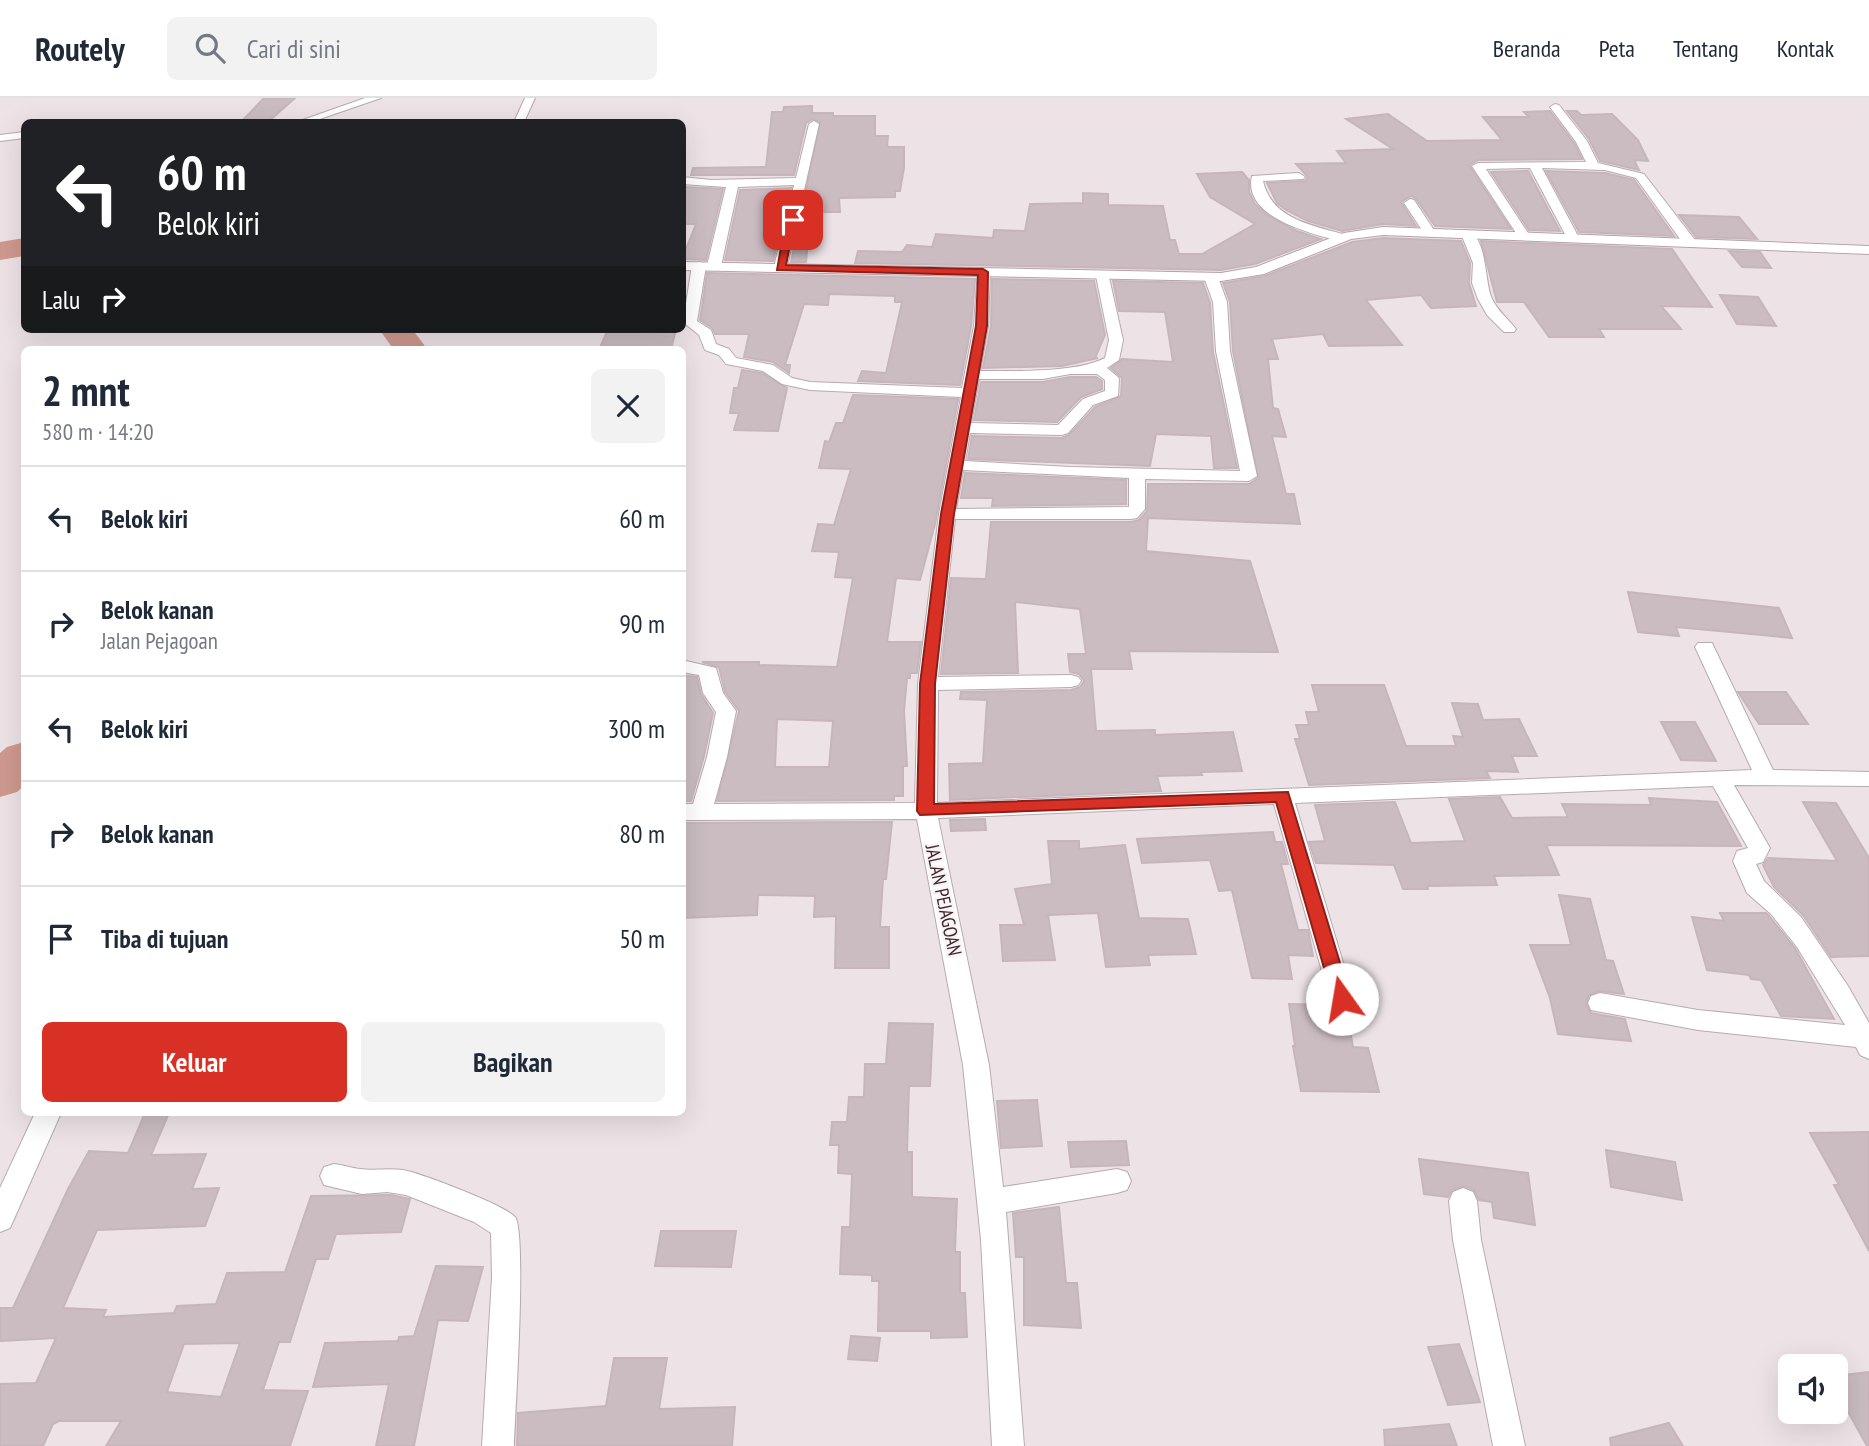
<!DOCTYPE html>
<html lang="id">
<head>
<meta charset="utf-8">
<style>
  body { margin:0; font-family:"PT Sans Narrow",sans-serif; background:#f2f2f3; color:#1f2937; height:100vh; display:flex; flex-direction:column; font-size:26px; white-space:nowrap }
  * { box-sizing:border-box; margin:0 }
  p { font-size:23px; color:#747a83 }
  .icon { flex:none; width:38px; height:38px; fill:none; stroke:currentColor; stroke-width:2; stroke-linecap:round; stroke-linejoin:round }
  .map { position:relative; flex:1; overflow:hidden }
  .panel { position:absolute; left:21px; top:248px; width:665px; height:770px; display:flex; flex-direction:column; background:#fff; border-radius:10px; box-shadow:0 7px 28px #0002 }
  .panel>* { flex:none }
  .top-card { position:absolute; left:21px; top:21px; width:665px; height:214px; border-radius:10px; box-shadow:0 7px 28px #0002; background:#202124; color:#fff; overflow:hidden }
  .controls { position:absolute; left:1778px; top:1256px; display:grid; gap:14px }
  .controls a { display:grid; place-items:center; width:70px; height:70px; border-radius:10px; background:#fff; box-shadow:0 7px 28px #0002; font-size:35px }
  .pin { position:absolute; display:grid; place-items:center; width:60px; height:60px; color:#fff; margin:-30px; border-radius:14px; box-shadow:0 4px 10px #0006 }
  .me { position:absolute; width:77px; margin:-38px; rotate:347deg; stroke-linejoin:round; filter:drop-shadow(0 0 5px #0008) }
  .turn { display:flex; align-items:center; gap:24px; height:147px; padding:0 21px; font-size:32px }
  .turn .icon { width:91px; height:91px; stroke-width:2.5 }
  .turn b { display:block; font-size:49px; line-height:60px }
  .then { display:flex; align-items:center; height:66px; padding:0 21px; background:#0003; gap:14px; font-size:26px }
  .round { display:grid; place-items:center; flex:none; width:74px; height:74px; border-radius:10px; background:#f2f2f3 }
  .summary { display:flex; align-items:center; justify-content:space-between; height:119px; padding:0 21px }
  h1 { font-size:42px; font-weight:800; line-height:52px }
  .primary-button { display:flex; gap:14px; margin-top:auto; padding:14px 21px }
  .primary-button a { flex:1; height:80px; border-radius:10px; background:#d93025; color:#fff; font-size:28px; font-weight:800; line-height:80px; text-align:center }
  .primary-button a+a { background:#f2f2f3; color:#1f2937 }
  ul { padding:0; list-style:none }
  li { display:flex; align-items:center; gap:21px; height:105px; padding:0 21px; border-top:2px solid #e0e1e3 }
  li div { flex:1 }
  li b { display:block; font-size:26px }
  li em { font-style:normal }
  header { display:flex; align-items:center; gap:42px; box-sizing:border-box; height:98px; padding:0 35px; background:#fff; border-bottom:2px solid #e0e1e3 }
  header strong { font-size:33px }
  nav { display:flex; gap:38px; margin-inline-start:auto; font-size:24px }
  .search { width:490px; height:63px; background:#f2f2f3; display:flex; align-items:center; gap:18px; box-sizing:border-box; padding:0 24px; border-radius:10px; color:#747a83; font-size:26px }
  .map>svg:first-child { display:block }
</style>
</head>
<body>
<header>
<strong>Routely</strong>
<div class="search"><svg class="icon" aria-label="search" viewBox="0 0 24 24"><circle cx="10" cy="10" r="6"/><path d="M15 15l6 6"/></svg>Cari di sini</div>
<nav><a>Beranda</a><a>Peta</a><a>Tentang</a><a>Kontak</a></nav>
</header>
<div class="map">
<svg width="1869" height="1348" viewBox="0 0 1869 1348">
  <rect width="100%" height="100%" fill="#ede3e7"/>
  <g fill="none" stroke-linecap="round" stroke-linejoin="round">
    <g fill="#cf998e" fill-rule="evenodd">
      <polygon points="24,140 24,158 0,162 0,144"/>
      <polygon points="379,231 412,231 428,252 394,252"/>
      <polygon points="24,644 24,688 17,694 0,699 0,655 7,649"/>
    </g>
  </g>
  <g fill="#cabcc1" stroke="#c6b6bc" stroke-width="2" fill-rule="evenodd">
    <polygon points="264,0 295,0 268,24 241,24"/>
    <polygon points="812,8 812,15 833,15 833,18 875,18 875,38 888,38 887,48 889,49 904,49 904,70 900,93 895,93 895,99 839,100 840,114 821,114 820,124 810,124 806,164 791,164 820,24 813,21 806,25 794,77 691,77 693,70 766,69 772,14 783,14 784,9"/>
    <polygon points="1550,13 1574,45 1582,61 1478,62 1469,67 1511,131 1435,128 1416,101 1411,98 1401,104 1416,128 1383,126 1342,133 1308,123 1286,112 1277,105 1267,85 1305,83 1308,79 1296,66 1346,65 1337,53 1393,51 1346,21 1388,16 1427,43 1502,42 1483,19 1529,19 1524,14"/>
    <polygon points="1567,13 1577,13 1581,17 1612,16 1638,42 1648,63 1634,62 1639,72 1600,63 1589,41"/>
    <polygon points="1528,73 1560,133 1529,132 1491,74"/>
    <polygon points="1546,73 1605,75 1634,82 1674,138 1579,134"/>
    <polygon points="1242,74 1249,82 1249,94 1255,106 1267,117 1297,133 1321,141 1255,166 1221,172 855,165 858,153 902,154 907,147 932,149 936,136 993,140 994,132 1025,133 1030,106 1083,105 1083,95 1108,96 1108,107 1163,108 1170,142 1175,142 1179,156 1202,156 1255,126 1210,99 1197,76"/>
    <polygon points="685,89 723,91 706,162 682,161 696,126 682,126"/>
    <polygon points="791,90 773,163 725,162 740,92"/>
    <polygon points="1679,117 1739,119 1757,141 1696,139"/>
    <polygon points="1383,140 1461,143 1470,165 1469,185 1476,208 1431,210 1421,197 1366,202 1402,247 1329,248 1323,236 1272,241 1278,261 1268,261 1273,310 1278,311 1286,339 1272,338 1286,396 1294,396 1300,426 1148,420 1146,453 1250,463 1278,554 1129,553 1132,571 1091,571 1096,633 1155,632 1155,637 1233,634 1242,673 1201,674 1202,677 1157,678 1161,693 950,702 949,666 983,665 987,602 960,601 961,594 1071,592 1080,589 1084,583 1079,576 1070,574 1068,556 1086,556 1080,511 1015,504 1018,575 941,576 951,480 986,481 991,424 1131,424 1139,422 1147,413 1148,386 1249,386 1258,380 1233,253 1230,204 1223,185 1265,178 1352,144"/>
    <polygon points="1481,143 1672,151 1712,209 1661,208 1681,231 1599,231 1604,239 1549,239 1524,204 1497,204"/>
    <polygon points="1729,153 1760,154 1771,170 1742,169"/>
    <polygon points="707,175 975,181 971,228 960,287 858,283 862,273 886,275 902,204 895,204 895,198 829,196 828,207 804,206 785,267 790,267 789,275 773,264 744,259 749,236 715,236 712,230 700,222"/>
    <polygon points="992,181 1094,183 1105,237 1095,260 1098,260 1062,268 983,270 991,228"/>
    <polygon points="1113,183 1203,185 1210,205 1213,254 1237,370 1214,370 1211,338 1156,336 1150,368 968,361 972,338 1062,340 1069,337 1095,309 1121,298 1122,280 1111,270 1122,261 1173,264 1165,214 1119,213"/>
    <polygon points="1720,197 1758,199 1776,228 1737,226"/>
    <polygon points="608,231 676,231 671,251 599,252"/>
    <polygon points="742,272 762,275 787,290 778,333 734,332 739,315 730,315 734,290 738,290"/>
    <polygon points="1070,279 1096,279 1102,283 1102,291 1081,299 1057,324 974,322 981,284 1043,284"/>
    <path d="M853 297 958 301 935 426 920 482 896 480 887 544H921L917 575H910V580H907L904 613 907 668H903V698H894V702L717 703 739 613 725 594 719 569 702 564H759V567L837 569 853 480 835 479 839 454 812 453 818 426 834 427 851 371 819 370 825 343 829 344 836 325H843ZM777 621 833 623 829 669H775Z"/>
    <polygon points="965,375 1126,382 1126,406 992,408 993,400 961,400"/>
    <polygon points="1628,494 1779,510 1792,540 1676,529 1679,538 1638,534"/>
    <polygon points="682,577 697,579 701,596 713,615 704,658 691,703 682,703"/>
    <polygon points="1312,587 1384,587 1406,648 1456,648 1453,638 1463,639 1452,605 1478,606 1483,622 1519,621 1537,658 1512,658 1518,674 1486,673 1490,680 1309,687 1295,641 1300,641 1296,627 1309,627 1306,614 1319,614"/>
    <polygon points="1738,594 1786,594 1808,626 1759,626"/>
    <polygon points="1661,624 1695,624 1716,663 1681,662"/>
    <polygon points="1500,699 1512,720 1568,719 1562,706 1651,707 1649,700 1717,704 1741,748 1546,747 1559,777 1494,778 1497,787 1427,788 1428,791 1403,791 1394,767 1316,765 1309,744 1325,743 1315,707 1395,704 1411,745 1465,743 1449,701"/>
    <polygon points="1803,704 1836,705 1869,760 1869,858 1831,859 1803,817 1774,789 1763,767 1768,760 1837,763"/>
    <polygon points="985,721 986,732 951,733 950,722"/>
    <polygon points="892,724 886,781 883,781 880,829 889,829 889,870 835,870 836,818 814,819 815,798 758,797 757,817 682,820 682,725"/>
    <polygon points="1273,734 1275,744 1282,744 1288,766 1281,766 1298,832 1308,832 1313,858 1288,857 1292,881 1252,880 1232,792 1219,793 1210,762 1142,765 1137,741"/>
    <polygon points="1048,743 1079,743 1079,751 1125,747 1139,820 1188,821 1196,856 1148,857 1150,867 1106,869 1098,815 1048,817 1055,862 1003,863 1000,827 1024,827 1015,791 1052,786"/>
    <polygon points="1559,797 1590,801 1606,862 1613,863 1624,896 1599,893 1589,897 1586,906 1591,915 1625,921 1631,943 1558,936 1550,900 1530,847 1571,847"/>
    <polygon points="1720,815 1766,815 1769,818 1795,850 1834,921 1781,918 1761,882 1751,881 1749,877 1707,872 1692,819 1724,823"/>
    <polygon points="1289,906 1330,907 1341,913 1346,912 1353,949 1368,950 1379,994 1301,993 1293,948 1295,948"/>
    <polygon points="889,925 933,926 930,988 909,988 907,1054 912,1054 912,1099 957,1101 955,1154 960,1154 960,1195 965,1195 967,1239 931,1240 931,1233 878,1233 879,1183 872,1183 872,1177 840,1176 842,1129 850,1129 852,1076 838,1075 839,1047 830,1047 832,1024 847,1024 849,999 864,999 865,966 886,966"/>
    <polygon points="1037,1002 1042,1048 1001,1050 997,1003"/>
    <path d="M145 1015H169L151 1057 206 1056 192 1091 219 1090 205 1128 97 1132 63 1210 106 1212 103 1219 174 1215 177 1208 216 1206 227 1175 285 1174 311 1098 391 1097 410 1101 401 1134 336 1136 328 1161H316L290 1244H279L263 1292 308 1293 290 1348H106L121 1323H59L53 1326 43 1348H0V1286L36 1285 56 1240 0 1243V1210H13L68 1091 89 1053 128 1055ZM240 1245 221 1299 167 1294 184 1246Z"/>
    <polygon points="1869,1034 1869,1153 1834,1087 1839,1087 1810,1035"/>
    <polygon points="1126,1043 1129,1067 1071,1069 1068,1044"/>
    <polygon points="1606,1052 1675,1064 1682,1102 1611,1089"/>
    <polygon points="1419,1061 1528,1075 1535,1127 1494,1120 1492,1104 1479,1102 1474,1092 1464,1088 1452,1092 1448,1099 1424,1096"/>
    <polygon points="1059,1109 1066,1185 1077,1185 1081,1230 1024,1227 1024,1159 1016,1159 1013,1115"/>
    <polygon points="661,1133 736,1133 731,1169 655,1168"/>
    <polygon points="436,1168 483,1169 468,1223 438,1222 414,1348 376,1348 389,1286 313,1289 325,1245 398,1243 399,1239 414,1238"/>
    <polygon points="851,1238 880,1240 877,1263 848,1261"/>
    <polygon points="1459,1246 1480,1304 1448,1307 1428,1249"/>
    <polygon points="614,1260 667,1260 659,1311 735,1309 732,1348 517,1348 518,1315 606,1308"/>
    <polygon points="1869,1274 1869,1348 1867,1348 1836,1292 1836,1278"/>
    <polygon points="1669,1325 1683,1348 1611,1348 1610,1340"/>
    <polygon points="1449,1326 1457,1348 1385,1348 1384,1332"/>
  </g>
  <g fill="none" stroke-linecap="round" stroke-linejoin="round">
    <defs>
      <g id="street">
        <polygon points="365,0 381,0 311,24 297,24"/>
        <polygon points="1555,6 1559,7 1587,43 1598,65 1644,76 1695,142 1695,148 1685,148 1636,80 1605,72 1542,70 1579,140 1573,144 1567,140 1530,70 1486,71 1530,138 1524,142 1520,141 1472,68 1478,65 1586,64 1576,44 1550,9"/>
        <polygon points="814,23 819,26 786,172 776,172 774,169 794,87 738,89 721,168 714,172 709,171 707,168 726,89 682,86 682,79 711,82 796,80 809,26"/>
        <polygon points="24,34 24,40 0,43 0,37"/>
        <path d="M1299 75 1305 79 1303 81 1263 83C1272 122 1313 127 1346 137V143L1342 144C1313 136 1242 120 1252 78Z"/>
        <polygon points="1410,101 1414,102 1436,135 1434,138 1426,138 1404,105"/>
        <path d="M1467 132C1488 140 1484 184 1492 201 1498 213 1508 221 1516 231L1514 234H1504L1487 217 1478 201 1472 185 1473 165 1461 136Z"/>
        <path d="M699 164 706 168 697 223 711 232 716 246 729 251 736 260 773 267 792 280 810 284 962 290 974 228 978 171H988L990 174 988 228 980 273C1015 273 1076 275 1105 260L1109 242 1096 178 1098 175H1108L1123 242 1119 262 1107 270 1119 280 1118 298 1093 307 1068 335 1062 337 970 335 965 363 1070 369 1240 373 1216 253 1213 204 1204 179 1211 175 1218 179 1227 204 1230 253 1257 378 1249 383 1145 381V411L1137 420 1131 421H955L938 579 1071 577 1078 579 1081 583 1078 587 1071 589 938 592 937 705 1752 672 1695 549 1698 545H1712L1773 672 1869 674V688L1734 687 1770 750 1763 764 1756 766 1764 783 1801 819 1848 888 1869 925V961L1860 957 1856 949 1698 932 1591 912 1588 905 1591 898 1600 895 1698 912 1845 927 1797 849 1771 816 1747 795 1733 763 1737 753 1748 750 1713 688 1295 705 1354 901 1351 908 1342 911 1333 908 1330 901 1274 706 938 720 989 967 1003 1089 1117 1071 1127 1074 1131 1083 1127 1092 1117 1095 1006 1114 1024 1348H992L981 1142 963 967 917 721 682 722V706H693L707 659 716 614 703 595 699 577 682 574V562L716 570 723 595 736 613 727 659 714 706 915 705 918 586 939 416 961 299 810 292 782 286 763 273 726 266 719 257 705 252 699 237 683 224 692 168ZM1070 276H1097L1105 282V293L1083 301 1058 327 971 325 979 281H1043ZM963 372 1129 380V409L956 411Z"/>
        <polygon points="35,1015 61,1015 10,1130 0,1134 0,1090"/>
        <path d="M334 1066C343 1067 351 1070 360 1071 374 1073 388 1070 403 1072 420 1075 505 1107 515 1119 527 1134 515 1317 514 1348H482L492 1179 491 1135 474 1124 406 1097 387 1094 362 1096 324 1087 320 1078 324 1069Z"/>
        <polygon points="1463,1090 1473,1094 1477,1103 1481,1142 1525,1348 1493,1348 1453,1142 1449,1103 1453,1094"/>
      </g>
      <g id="secondary">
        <polygon points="525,0 535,0 524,24 514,24"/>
        <polygon points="1383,129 1869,148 1869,156 1383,137 1351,141 1264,176 1221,183 682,172 682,164 1221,175 1256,169 1344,135"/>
      </g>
    </defs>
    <use href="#street" stroke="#b8aaae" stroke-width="2"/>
    <use href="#secondary" stroke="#b8a2a9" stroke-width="2"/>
    <use href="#street" fill="#fff" fill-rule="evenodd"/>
    <use href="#secondary" fill="#fff" fill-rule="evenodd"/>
  </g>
  <polygon fill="#d93025" stroke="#8d1f18" stroke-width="2" points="790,120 798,122 794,127 786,167 983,171 988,174 987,228 954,416 935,586 934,706 1288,694 1351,901 1349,906 1342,908 1335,906 1333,901 1276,704 920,717 917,713 920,586 941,416 976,228 978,177 777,172 785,127"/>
  <g text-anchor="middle" stroke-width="5" stroke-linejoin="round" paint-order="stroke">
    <g font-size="19" fill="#3d242a" stroke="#f9f4f6">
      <text transform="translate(944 802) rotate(78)" y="7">JALAN PEJAGOAN</text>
    </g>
  </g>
</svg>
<div class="controls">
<a><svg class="icon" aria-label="sound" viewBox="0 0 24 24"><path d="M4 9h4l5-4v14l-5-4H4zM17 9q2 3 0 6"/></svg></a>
</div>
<div class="pin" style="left:793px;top:122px;background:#d93025"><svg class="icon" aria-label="arrive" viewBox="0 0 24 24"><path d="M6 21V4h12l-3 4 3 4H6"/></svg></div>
<svg class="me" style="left:1342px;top:901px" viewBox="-20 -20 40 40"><circle r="19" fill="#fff"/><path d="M0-13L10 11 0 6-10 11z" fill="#d93025"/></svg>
<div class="top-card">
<div class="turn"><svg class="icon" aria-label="left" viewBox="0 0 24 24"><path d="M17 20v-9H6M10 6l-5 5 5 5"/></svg><div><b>60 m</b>Belok kiri</div></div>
<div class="then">Lalu<svg class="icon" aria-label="right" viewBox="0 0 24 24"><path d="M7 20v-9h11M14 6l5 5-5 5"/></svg></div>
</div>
<section class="panel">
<div class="summary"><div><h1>2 mnt</h1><p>580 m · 14:20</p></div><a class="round"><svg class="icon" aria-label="close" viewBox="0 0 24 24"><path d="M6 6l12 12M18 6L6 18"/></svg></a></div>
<ul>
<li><svg class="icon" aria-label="left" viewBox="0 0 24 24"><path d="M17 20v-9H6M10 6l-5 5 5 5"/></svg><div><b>Belok kiri</b></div><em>60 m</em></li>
<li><svg class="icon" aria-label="right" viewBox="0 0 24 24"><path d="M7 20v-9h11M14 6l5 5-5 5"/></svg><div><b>Belok kanan</b><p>Jalan Pejagoan</p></div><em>90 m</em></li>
<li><svg class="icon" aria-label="left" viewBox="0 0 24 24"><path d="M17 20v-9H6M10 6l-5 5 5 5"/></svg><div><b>Belok kiri</b></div><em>300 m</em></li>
<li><svg class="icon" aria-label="right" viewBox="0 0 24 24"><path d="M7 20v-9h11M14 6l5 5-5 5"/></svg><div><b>Belok kanan</b></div><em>80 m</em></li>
<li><svg class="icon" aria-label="arrive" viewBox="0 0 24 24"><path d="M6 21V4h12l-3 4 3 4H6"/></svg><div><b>Tiba di tujuan</b></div><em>50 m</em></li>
</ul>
<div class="primary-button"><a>Keluar</a><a>Bagikan</a></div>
</section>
</div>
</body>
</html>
